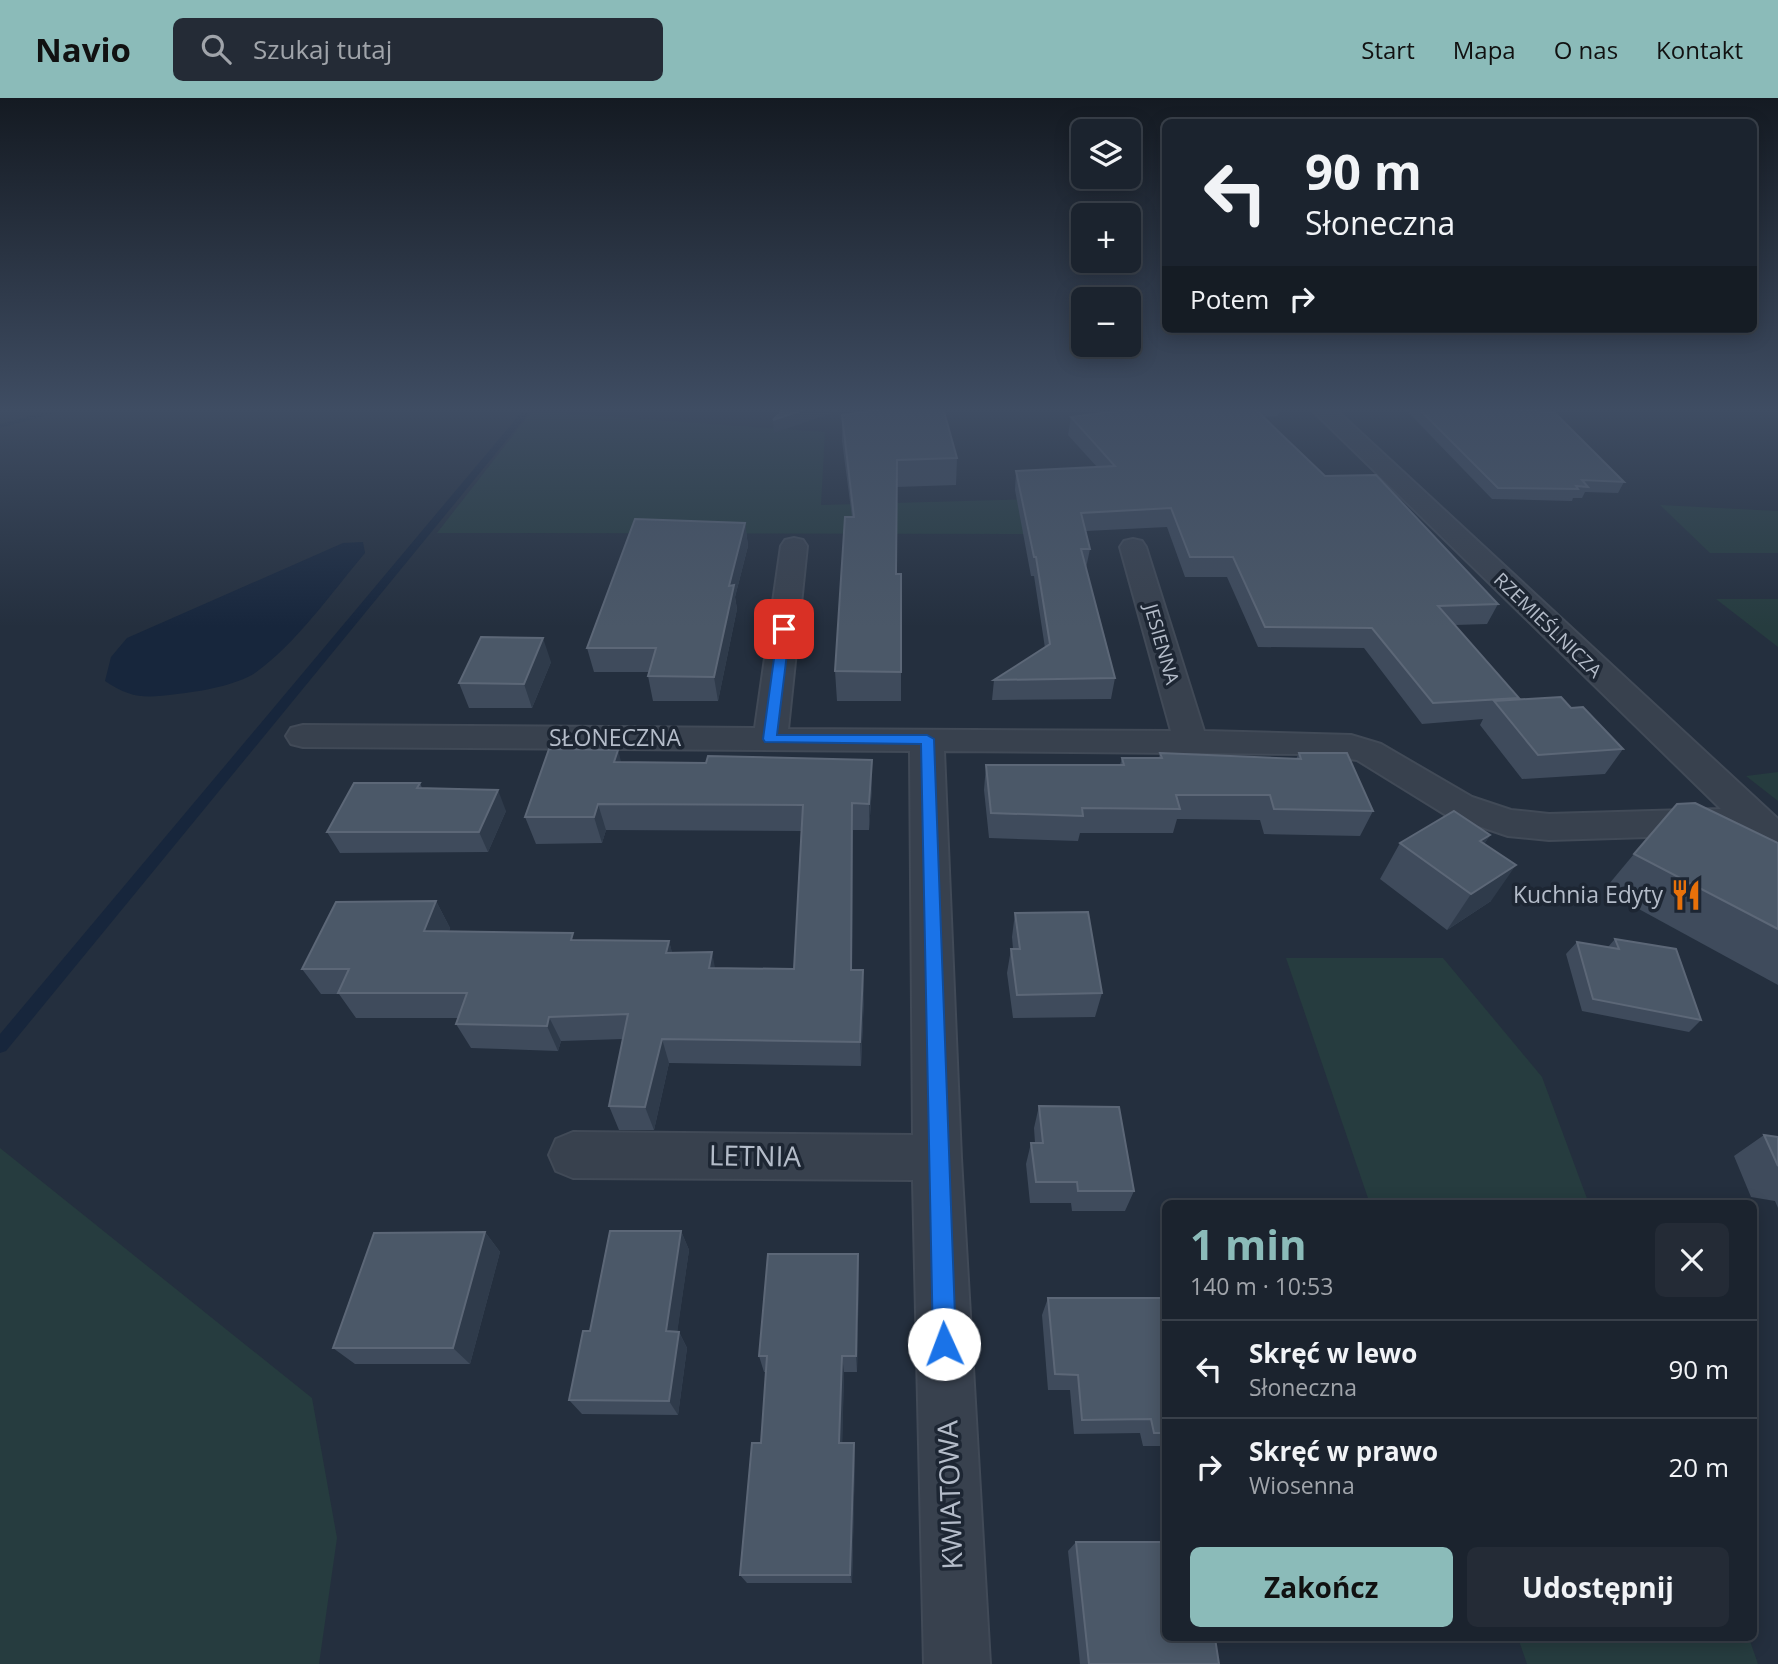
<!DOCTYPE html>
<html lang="pl">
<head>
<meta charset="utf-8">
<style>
  body { margin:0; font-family:"Open Sans",sans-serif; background:#242b36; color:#f1f3f6; height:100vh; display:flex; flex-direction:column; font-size:26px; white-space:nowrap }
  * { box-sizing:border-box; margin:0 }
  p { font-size:23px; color:#a0a4aa }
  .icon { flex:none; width:38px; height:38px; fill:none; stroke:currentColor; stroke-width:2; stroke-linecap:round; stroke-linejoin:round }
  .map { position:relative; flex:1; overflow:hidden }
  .side { position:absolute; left:1162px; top:1102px; width:595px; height:441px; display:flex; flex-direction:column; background:#1b232e; border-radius:10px; box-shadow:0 4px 18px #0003,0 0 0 2px #39404a }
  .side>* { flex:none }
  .hud { position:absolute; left:1162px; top:21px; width:595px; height:214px; border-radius:10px; box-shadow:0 4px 18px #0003,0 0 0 2px #39404a; background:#1b232e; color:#f1f3f6; overflow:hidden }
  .buttons { position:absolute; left:1071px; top:21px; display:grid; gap:14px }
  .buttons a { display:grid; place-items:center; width:70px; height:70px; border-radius:10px; background:#1b232e; box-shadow:0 4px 18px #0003,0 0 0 2px #39404a; font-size:35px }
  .pin { position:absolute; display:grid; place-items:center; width:60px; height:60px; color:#fff; margin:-30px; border-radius:14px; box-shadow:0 4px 10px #0006 }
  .me { position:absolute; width:77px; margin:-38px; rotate:358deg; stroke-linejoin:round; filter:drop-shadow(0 0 5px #0008) }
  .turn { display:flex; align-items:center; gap:24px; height:147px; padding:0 28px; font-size:32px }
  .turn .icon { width:91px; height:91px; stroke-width:2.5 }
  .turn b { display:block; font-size:49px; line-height:60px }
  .then { display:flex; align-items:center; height:66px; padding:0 28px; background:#0003; gap:14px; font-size:26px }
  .round { display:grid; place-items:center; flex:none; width:74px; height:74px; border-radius:10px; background:#242b36 }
  .headline { display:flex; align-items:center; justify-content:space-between; height:119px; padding:0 28px }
  h1 { font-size:42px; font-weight:700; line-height:52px; color:#8bbbb9 }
  .cta { display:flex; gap:14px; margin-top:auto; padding:14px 28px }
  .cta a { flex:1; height:80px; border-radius:10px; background:#8bbbb9; color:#111; font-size:28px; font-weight:700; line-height:80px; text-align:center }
  .cta a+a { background:#242b36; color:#f1f3f6 }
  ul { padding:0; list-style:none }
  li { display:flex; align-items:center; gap:21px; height:98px; padding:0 28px; border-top:2px solid #39404a }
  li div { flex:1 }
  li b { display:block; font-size:26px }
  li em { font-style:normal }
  header { display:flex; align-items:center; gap:42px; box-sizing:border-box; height:98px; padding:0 35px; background:#8bbbb9; color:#111 }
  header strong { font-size:33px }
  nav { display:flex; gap:38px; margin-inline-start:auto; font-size:24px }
  .search { width:490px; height:63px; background:#242b36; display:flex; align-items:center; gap:18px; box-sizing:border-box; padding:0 24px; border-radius:10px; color:#a0a4aa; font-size:26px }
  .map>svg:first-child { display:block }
</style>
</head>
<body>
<header>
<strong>Navio</strong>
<div class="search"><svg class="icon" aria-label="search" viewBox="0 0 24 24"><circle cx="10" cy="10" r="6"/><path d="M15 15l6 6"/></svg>Szukaj tutaj</div>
<nav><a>Start</a><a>Mapa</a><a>O nas</a><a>Kontakt</a></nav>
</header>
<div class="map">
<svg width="1778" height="1566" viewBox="0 0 1778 1566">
  <rect width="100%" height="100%" fill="#242f3e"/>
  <g fill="#263c3f">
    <polygon points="532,313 825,334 821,407 1038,401 1054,436 437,435"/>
    <polygon points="1660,407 1778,413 1778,455 1710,455"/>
    <polygon points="1716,501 1778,501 1778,549"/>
    <polygon points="1778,674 1778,703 1746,678"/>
    <polygon points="1286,860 1443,860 1542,979 1589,1106 1370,1106"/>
    <polygon points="0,1050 312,1300 337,1440 319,1566 0,1566"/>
    <polygon points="1518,1540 1749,1540 1758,1566 1527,1566"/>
  </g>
  <path fill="#17263c" d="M363 444 365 455C332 494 296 546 255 575 237 587 198 594 177 596 146 600 131 601 105 583L111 559 127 540 343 445Z"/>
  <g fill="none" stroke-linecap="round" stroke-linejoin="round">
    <g fill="#17263c" fill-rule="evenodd">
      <polygon points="60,310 74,310 0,330 0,326"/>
      <polygon points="525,310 533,310 6,953 0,955 0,936"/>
    </g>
    <defs>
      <polygon id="minor" points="1310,310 1334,310 1778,721 1778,752 1765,748 1748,736 1549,742 1508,738 1446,717 1357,662 1312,656 944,653 961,1060 990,1566 924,1566 913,1082 573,1080 556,1073 549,1057 556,1041 573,1034 913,1037 910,653 303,649 291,646 286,638 291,630 303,627 755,630 781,448 785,442 794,440 803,442 807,448 788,631 1171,633 1120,449 1124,443 1133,441 1142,443 1146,449 1204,633 1351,637 1381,646 1472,699 1511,712 1549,716 1721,711"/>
    </defs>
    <use href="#minor" stroke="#414a57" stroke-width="4"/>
    <use href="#minor" fill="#38414e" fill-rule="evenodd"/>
  </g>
  <g fill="#3f4b5c">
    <polygon points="1132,310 1280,310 1278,318 1263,319 1325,378 1498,506 1487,526 1455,527 1519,600 1517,601 1571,610 1623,651 1605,676 1522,681 1480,627 1483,621 1422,626 1364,550 1258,549 1227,479 1185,479 1167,429 1086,433 1090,451 1086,470 1115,580 1111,601 992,602 994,582 1045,550 1034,478 1031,478 1015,392 1016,373 1097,369 1068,337 1071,319 1132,311"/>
    <polygon points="1404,310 1517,310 1517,312 1624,384 1618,395 1585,394 1582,400 1573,400 1572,403 1492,401"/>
    <polygon points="842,317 957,360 956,387 896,389 896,476 901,476 901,603 837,603 835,573 852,419 842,343"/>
    <polygon points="745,425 748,448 735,499 737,511 718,603 653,603 648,578 649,574 594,574 587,550"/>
    <polygon points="551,564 532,610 469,610 459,585"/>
    <polygon points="1160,655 1296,661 1299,655 1373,713 1360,738 1264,736 1260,722 1177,721 1173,735 1080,735 1078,743 989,740 984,692 986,667 1120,667 1122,660 1159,660"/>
    <polygon points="621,664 872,689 869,732 853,732 852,872 863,872 864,898 861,968 669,965 654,1032 619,1032 609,1008 623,941 561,943 558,953 471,950 456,926 458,920 356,920 339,896 321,896 302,871 436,803 450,830 449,833 576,842 669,843 672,855 715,870 794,871 801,733 606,732 602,745 536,746 525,719"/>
    <polygon points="420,685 422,690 506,713 488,754 340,755 327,734"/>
    <polygon points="1490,737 1484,746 1491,803 1447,832 1380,781 1400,745"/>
    <polygon points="1778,745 1778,887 1604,792 1634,756"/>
    <polygon points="1015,815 1102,895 1095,919 1013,920 1007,875 1011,851 1013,851 1012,839"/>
    <polygon points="1615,841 1701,922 1689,934 1582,913 1566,856 1577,844 1608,849"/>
    <polygon points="1039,1008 1134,1093 1125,1113 1072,1113 1071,1105 1030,1105 1026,1066 1031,1045 1035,1045 1034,1030"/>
    <polygon points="1764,1037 1778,1039 1778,1110 1775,1103 1751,1099 1734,1058"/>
    <polygon points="681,1133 689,1152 677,1234 679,1234 687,1250 678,1317 582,1316 569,1302 590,1233"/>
    <polygon points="485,1134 500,1154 470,1266 355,1266 333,1250"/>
    <polygon points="858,1156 859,1175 857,1274 844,1274 842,1345 855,1358 852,1485 747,1485 740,1477 761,1345 766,1274 764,1274 759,1258"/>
    <polygon points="1048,1200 1166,1200 1166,1348 1143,1348 1140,1335 1074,1336 1070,1292 1048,1292 1042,1217"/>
    <polygon points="1076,1444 1219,1566 1080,1566 1068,1453"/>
  </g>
  <g fill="#2f3b4b">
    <polygon points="809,310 847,310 774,335 773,322"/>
    <polygon points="745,425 748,448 735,499 737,511 718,603 714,579 729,488"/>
    <polygon points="543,540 551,564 532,610 524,586"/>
    <polygon points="618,652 625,678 614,664"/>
    <polygon points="872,662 872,689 869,732 869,706"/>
    <polygon points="498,692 506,713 488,754 479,734"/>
    <polygon points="852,705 853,732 852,897 851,872"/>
    <polygon points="598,706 606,732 602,745 594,719"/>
    <polygon points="1490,737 1467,773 1480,743"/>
    <polygon points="1516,767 1491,803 1447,832 1471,796"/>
    <polygon points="436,803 450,830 439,859 424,833"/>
    <polygon points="669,843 676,869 666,855"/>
    <polygon points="712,854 717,880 709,870"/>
    <polygon points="863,872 864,898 861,968 860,944"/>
    <polygon points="549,919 561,943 558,953 547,928"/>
    <polygon points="662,941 669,965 654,1032 645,1009"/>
    <polygon points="681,1133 689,1152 675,1250 666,1233"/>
    <polygon points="485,1134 500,1154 470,1266 453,1250"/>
    <polygon points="858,1156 859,1175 857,1274 856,1258"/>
    <polygon points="679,1234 687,1250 678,1317 669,1303"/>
    <polygon points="842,1258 844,1274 842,1358 839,1345"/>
    <polygon points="854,1345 855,1358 852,1485 850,1477"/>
  </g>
  <g fill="#4b5868" stroke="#5c6777" stroke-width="2">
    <polygon points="785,310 809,310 773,322"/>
    <polygon points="892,310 943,310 957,360 897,362 896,476 901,476 901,574 835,573 845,419 854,419 842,317"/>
    <polygon points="1141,310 1254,310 1325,378 1376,377 1498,506 1438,508 1519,600 1433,605 1372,530 1265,529 1233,459 1190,459 1171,410 1081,415 1090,451 1081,451 1115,580 994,582 1050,546 1036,459 1034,459 1016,373 1115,368 1071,319"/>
    <polygon points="1418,310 1517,310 1517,312 1554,314 1624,384 1582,382 1588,389 1576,388 1578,391 1498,390"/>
    <polygon points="635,421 745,425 729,488 734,487 714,579 648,578 656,550 587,550"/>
    <polygon points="481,539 543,540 524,586 459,585"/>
    <polygon points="1561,599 1571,610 1583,609 1623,651 1538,657 1494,603"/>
    <polygon points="549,651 618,652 614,664 706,665 708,658 872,662 869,706 852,705 851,872 863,872 860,944 662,941 645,1009 609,1008 628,916 549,919 547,928 456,926 467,895 338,895 349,871 302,871 336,804 436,803 424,833 573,835 571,842 669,843 666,855 712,854 709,870 794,871 803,707 598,706 594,719 525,719"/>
    <polygon points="1160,655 1301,661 1299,655 1347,655 1373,713 1274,711 1270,697 1176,697 1180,711 1082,710 1083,718 991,715 986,667 1124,667 1122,660 1162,660"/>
    <polygon points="354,685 420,685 417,690 498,692 479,734 327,734"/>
    <polygon points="1695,705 1778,745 1778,831 1634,756 1677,706"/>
    <polygon points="1454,713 1490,737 1480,743 1516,767 1471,796 1400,745"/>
    <polygon points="1088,814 1102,895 1017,897 1011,851 1020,851 1015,815"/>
    <polygon points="1615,841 1676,851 1701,922 1593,901 1577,844 1619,851"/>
    <polygon points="1039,1008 1119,1009 1134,1093 1078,1093 1077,1084 1036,1084 1031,1045 1043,1045"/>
    <polygon points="1764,1037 1778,1039 1778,1068"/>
    <polygon points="610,1133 681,1133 666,1233 679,1234 669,1303 569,1302 583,1233 590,1233"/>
    <polygon points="485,1134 453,1250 333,1250 374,1135"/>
    <polygon points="768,1156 858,1156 856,1258 842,1258 839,1345 854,1345 850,1477 740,1477 752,1345 761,1345 767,1258 759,1258"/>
    <polygon points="1048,1200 1166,1200 1166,1335 1154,1335 1151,1321 1082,1322 1078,1277 1055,1276"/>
    <polygon points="1076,1444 1166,1444 1166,1540 1215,1540 1219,1566 1089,1566"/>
  </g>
  <linearGradient id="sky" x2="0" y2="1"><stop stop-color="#141a22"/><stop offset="0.59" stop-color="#3f4d63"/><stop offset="1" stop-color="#3f4d63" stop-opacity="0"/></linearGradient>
  <rect width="1778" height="529" fill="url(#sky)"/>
  <polygon fill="#1a73e8" stroke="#114b97" stroke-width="2" points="784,527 790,531 777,637 927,637 934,641 956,1246 952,1254 944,1258 936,1254 933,1246 921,646 765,644 763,641 778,531"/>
  <defs>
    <symbol id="restaurant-bare" viewBox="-9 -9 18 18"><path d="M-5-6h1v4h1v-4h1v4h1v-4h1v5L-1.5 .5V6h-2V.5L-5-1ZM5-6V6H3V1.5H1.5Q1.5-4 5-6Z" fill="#e8710a" stroke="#1d2633" stroke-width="2.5" paint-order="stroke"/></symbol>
  </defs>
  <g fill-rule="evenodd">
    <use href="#restaurant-bare" x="1664" y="775" width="44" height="44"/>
  </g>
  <g text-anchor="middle" stroke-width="7" stroke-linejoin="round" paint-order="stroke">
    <g font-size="19" fill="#b4bcc9" stroke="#1d2633">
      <text transform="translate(1548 527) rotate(44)" y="7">RZEMIEŚLNICZA</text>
      <text transform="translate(1162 546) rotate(74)" y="7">JESIENNA</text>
    </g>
    <g font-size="23" fill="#b4bcc9" stroke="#1d2633">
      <text x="615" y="648">SŁONECZNA</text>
    </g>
    <g font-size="23" fill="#b4bcc9" stroke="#1d2633" text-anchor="end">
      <text x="1663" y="805">Kuchnia Edyty</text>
    </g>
    <g font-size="28" fill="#b4bcc9" stroke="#1d2633">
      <text transform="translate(755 1058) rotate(1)" y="10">LETNIA</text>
      <text transform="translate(950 1397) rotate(-92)" y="10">KWIATOWA</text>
    </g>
  </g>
</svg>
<div class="buttons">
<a><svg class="icon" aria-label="layers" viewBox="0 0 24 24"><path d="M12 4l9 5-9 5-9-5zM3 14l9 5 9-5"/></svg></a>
<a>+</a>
<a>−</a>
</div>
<div class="pin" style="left:784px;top:531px;background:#d93025"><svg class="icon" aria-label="arrive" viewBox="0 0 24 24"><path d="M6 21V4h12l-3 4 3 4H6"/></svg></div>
<svg class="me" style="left:944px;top:1246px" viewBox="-20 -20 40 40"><circle r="19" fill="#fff"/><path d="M0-13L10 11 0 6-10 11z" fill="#1a73e8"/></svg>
<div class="hud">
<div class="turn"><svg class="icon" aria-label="left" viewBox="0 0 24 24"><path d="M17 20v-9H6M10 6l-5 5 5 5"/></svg><div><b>90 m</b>Słoneczna</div></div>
<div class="then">Potem<svg class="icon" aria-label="right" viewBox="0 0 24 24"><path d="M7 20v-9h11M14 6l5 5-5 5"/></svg></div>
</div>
<section class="side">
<div class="headline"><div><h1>1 min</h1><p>140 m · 10:53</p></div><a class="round"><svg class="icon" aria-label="close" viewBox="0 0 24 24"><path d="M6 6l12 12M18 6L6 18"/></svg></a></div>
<ul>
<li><svg class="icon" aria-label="left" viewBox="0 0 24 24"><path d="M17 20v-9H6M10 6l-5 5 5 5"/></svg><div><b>Skręć w lewo</b><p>Słoneczna</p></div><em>90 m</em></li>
<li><svg class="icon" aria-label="right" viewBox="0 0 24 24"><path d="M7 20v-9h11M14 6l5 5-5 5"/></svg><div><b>Skręć w prawo</b><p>Wiosenna</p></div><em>20 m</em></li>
</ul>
<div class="cta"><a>Zakończ</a><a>Udostępnij</a></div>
</section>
</div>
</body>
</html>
